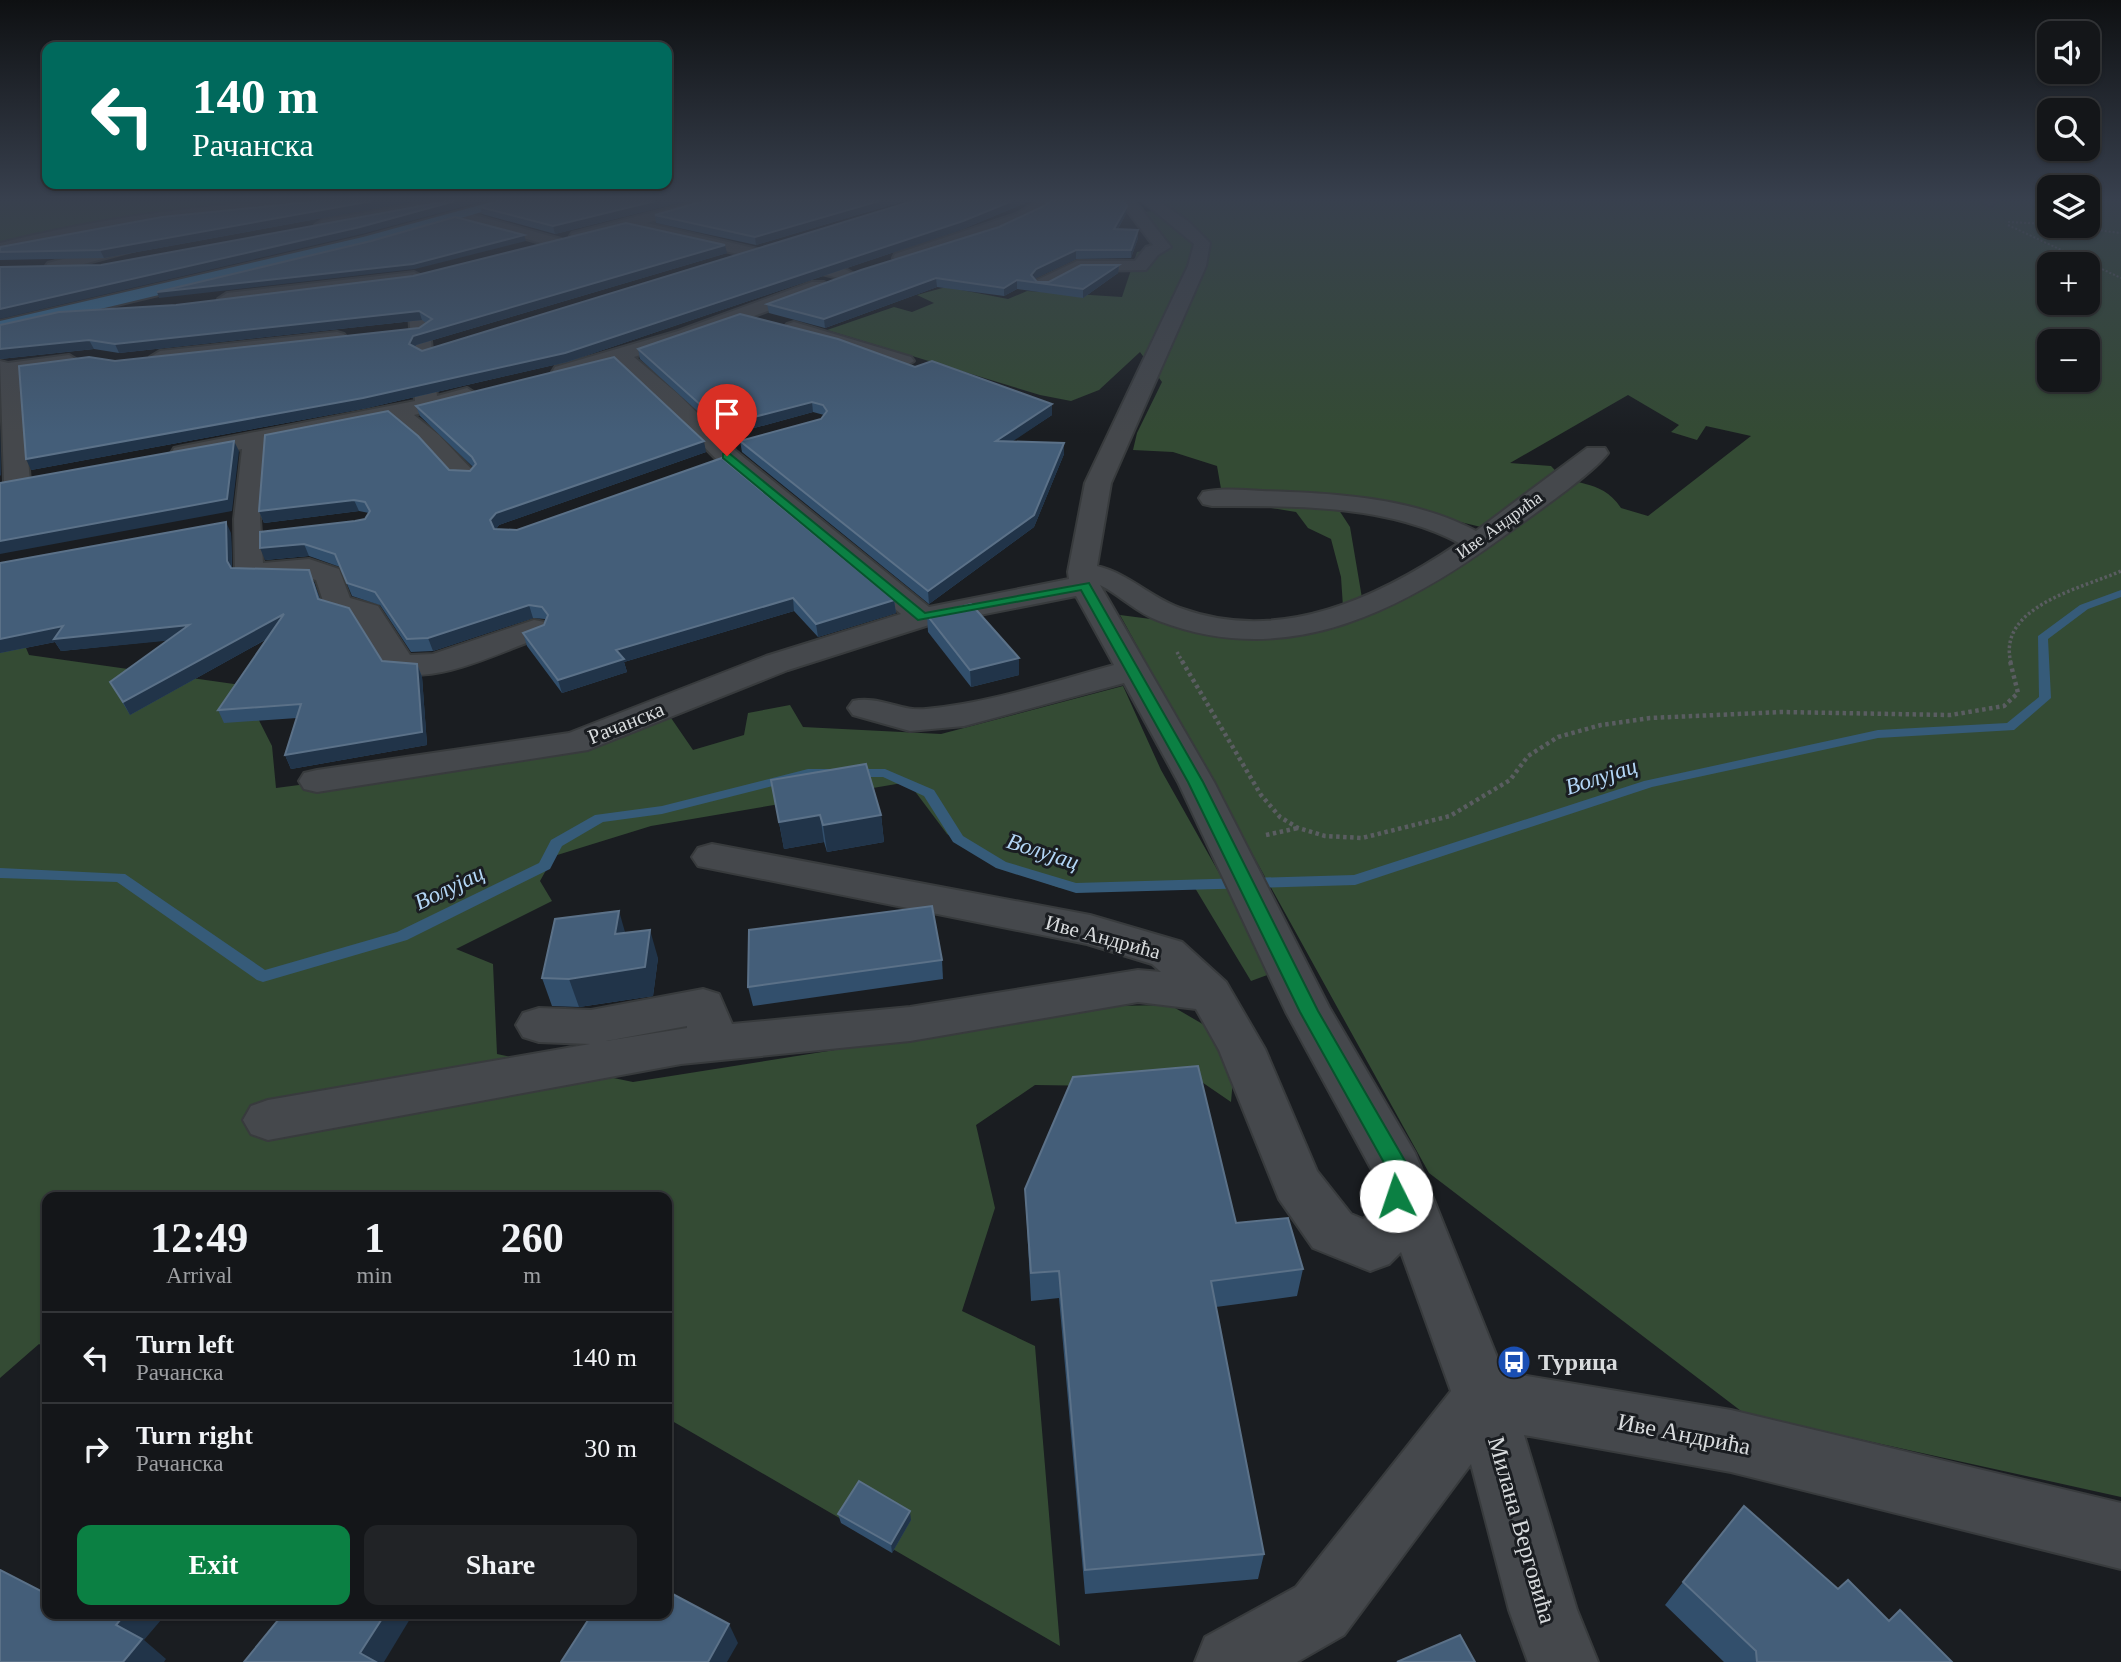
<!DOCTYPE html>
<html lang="en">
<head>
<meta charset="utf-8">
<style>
  body { margin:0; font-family:Georgia,serif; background:#212326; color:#f1f3f6; height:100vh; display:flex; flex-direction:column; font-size:26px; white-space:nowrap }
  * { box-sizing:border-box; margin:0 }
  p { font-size:23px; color:#9d9fa2 }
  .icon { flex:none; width:38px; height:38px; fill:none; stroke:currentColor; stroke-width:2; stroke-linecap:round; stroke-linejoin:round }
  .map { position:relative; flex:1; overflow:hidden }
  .drawer { position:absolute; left:42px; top:1192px; width:630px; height:427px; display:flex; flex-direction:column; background:#141619; border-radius:14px; box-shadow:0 2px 5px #0004,0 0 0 2px #333538 }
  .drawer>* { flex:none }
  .guide { position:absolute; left:42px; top:42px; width:630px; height:147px; border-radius:14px; box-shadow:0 2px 5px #0004,0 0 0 2px #333538; background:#00695c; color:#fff; overflow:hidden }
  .buttons { position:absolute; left:2037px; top:21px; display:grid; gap:14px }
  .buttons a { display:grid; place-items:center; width:63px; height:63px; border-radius:14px; background:#141619; box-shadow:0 2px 5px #0004,0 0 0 2px #333538; font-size:35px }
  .pin { position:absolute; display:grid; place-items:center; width:60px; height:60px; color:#fff; margin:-72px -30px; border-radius:50% 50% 50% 0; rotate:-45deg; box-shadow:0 0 7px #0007 }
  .pin .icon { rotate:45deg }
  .me { position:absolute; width:77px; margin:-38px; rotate:356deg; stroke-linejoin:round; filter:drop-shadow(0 0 5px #0008) }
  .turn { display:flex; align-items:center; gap:24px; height:147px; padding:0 35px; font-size:32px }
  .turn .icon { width:91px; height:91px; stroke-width:2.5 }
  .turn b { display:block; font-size:49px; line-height:60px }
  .eta { display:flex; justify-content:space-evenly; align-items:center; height:119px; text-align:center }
  .eta b { font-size:42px; font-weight:800; line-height:49px }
  .button { display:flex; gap:14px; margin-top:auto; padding:14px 35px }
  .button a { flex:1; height:80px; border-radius:14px; background:#0b8043; color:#fff; font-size:28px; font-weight:800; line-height:80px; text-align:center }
  .button a+a { background:#212326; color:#f1f3f6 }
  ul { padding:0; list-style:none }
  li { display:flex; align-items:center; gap:21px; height:91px; padding:0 35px; border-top:2px solid #333538 }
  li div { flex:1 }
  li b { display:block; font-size:26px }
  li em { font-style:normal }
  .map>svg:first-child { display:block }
</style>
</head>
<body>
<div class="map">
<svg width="2121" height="1662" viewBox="0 0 2121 1662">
  <rect width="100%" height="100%" fill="#1a1d21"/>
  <g fill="#344b34" fill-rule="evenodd">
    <polygon points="0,201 247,201 107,223 0,246"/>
    <path d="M1161 201H2049V226H2088V201H2121V1497L1745 1414 1429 1173 1120 615 1266 634 1344 622 1341 577 1331 539 1308 528 1296 512 1223 500 1217 466 1173 452 1133 450 1137 433 1162 382 1140 352 1099 390 1071 401 1040 395 827 330 894 307 912 312 934 303 917 295 946 287 1008 299 1027 291 1122 297 1137 252 1169 246 1144 212 1172 209ZM2049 264H2088V303H2049ZM2049 341H2088V380H2049ZM1628 395 1679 425 1671 432 1697 440 1706 426 1751 436 1648 516 1621 508C1599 475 1572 491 1551 466L1510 463ZM1394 506 1481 527 1495 540 1421 590 1362 598 1350 527 1337 507Z"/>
    <polygon points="13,617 29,655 241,685 272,746 276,788 498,759 669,715 693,750 744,735 748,713 790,705 803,727 941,734 1123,686 1161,770 1275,972 1251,981 1195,888 1060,888 992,864 947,834 908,782 651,826 554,856 540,881 552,901 456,949 493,964 497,1054 633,1082 1112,1006 1170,1005 1206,1026 1234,1068 1231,1102 1193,1076 1103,1086 1035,1085 976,1125 995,1208 962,1311 1035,1346 1060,1646 667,1418 667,1197 47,1197 47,1349 39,1344 0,1378 0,619"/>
  </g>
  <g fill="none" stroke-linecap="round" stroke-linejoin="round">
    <polygon fill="#365b79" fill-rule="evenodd" points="2121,590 2121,597 2088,609 2048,639 2051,698 2014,730 1878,738 1652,787 1355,885 1076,893 996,868 953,842 924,796 883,777 808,777 662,814 603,822 562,846 550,869 407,940 263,982 257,980 117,882 0,878 0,868 125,874 265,970 397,932 539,863 551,840 595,815 662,806 808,769 885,769 934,790 963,836 1006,862 1076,883 1354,875 1644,781 1878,730 2007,723 2039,697 2038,636 2080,605"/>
    <defs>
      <g id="minor">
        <path d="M269 201 326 202 319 206C211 214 105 227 0 253V243C88 221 178 208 269 201Z"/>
        <polygon points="430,201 462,201 455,205 323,230 315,225 323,220"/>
        <polygon points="697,201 722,201 647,223 847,270 856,275 847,280 628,228 578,241 570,236 572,233"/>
        <polygon points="1038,201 1056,201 1026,220 907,262 901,263 893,258 895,254 1016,214"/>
        <polygon points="1120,201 1135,201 1171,247 1158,255 1146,270 1080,271 1049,288 1037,288 1034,284 1037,280 1077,261 1135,261 1146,247 1153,245"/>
        <path d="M1142 201H1159L1189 222 1210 243 1206 266 1111 483 1097 566C1130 574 1152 599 1183 609 1281 644 1378 598 1459 543 1386 504 1293 506 1212 506L1203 504 1199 498 1203 492C1222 488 1242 490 1262 491 1333 493 1412 497 1476 531L1587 448H1605L1608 453C1594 473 1531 516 1508 533 1405 609 1289 671 1159 621 1137 613 1120 595 1100 585L1214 782 1329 1007 1415 1153 1503 1372 1731 1410 2121 1503V1569L1731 1472 1524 1435 1577 1610 1598 1662H1528L1509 1610 1471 1464 1344 1635 1297 1662H1195L1205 1637 1296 1587 1451 1391 1401 1252 1389 1264 1370 1271 1313 1248 1279 1199 1219 1050 1196 1009 1138 1002 910 1041 681 1064 268 1140 251 1134 243 1120 251 1106 268 1100 590 1044 539 1042 523 1037 516 1025 523 1013 539 1008 591 1010 703 989 719 994 732 1024 910 1007 1138 970 1161 972 1152 964 1087 944 698 866 692 857 698 848 712 844 1090 915 1182 942 1226 982 1265 1049 1317 1171 1351 1214 1363 1219 1369 1214 1373 1172 1286 1012 1178 782 1124 683 964 726 910 731 853 715 848 708 853 701C878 695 901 712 926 709 990 703 1052 682 1114 665L1076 596 929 625 788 670 588 750 317 792 304 789 299 781 304 773 317 770 569 733 766 656 901 614 718 461 661 403 615 363 563 378 552 372 555 367 678 331 812 282H824L827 286 824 290 692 339 634 357 677 393 736 451 929 607 1069 579 1068 572 1085 483 1188 266 1194 244ZM687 1026V1028L606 1041Z"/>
        <polygon points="1981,201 1997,201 1997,202 1990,206"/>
        <polygon points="460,211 561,239 563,242 555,247 455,219 452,216"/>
        <polygon points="130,241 136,242 136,250 54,272 45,267 48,263"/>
        <path d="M414 272 424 277 437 396 467 388 478 395 475 400 414 415 439 435 477 475 473 480H455L423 445 393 420 267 445 260 519 263 563 309 559 339 569 350 598 378 606 410 655 433 654 534 620 545 622 549 629 545 636C498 652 440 685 389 672L356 618 326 610 316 580C291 571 264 585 239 579L235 573 234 519 242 449 183 460 174 458 171 453 174 448 183 446 415 401 407 283 227 305 218 299 227 293Z"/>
        <polygon points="794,322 911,357 914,361 904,367 787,332 784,328 787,324"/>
        <polygon points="337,332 344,334 347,338 344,342 160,363 150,357 160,351"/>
        <polygon points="69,355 79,361 76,365 21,374 30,482 26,487 8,487 4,482 0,361 8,363"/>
      </g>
      <polygon id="major" points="495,201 519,201 372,244 0,333 0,321 363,237"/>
    </defs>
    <use href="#minor" stroke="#383b3d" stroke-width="4"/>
    <use href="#major" stroke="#383b3d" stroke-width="4"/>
    <g stroke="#5a5d61" stroke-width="2" stroke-dasharray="2 2" stroke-linecap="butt">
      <polyline points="2008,222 2049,224"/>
      <polyline points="2008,225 2121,278"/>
      <polyline points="2065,226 2121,233"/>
    </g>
    <g stroke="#5a5d61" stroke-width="3.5" stroke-dasharray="2.5 2.5" stroke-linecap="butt">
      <polyline points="1177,652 1183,663"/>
      <path d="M2011 663C1996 606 2083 588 2121 571"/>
    </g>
    <g stroke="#5a5d61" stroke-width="4.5" stroke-dasharray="3.5 3.5" stroke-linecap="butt">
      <polyline points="1182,661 1261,795 1280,817 1298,828 1325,836 1362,838 1450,816 1510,780 1528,756 1558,737 1601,725 1650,718 1782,712 1951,715 2004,706 2018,693 2010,661"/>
      <polyline points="1266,835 1298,828"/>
    </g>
    <use href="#minor" fill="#45484c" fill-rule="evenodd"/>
    <use href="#major" fill="#3c7098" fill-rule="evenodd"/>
  </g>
  <g fill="#324f6c">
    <polygon points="320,201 415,201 104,258 0,260 0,247"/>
    <polygon points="497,201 686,201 555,234 482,214 480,207"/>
    <polygon points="704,201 904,201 756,245 656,223 655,215"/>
    <polygon points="913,201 1030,201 963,229 567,362 367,408 31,470 115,361 419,328 426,323 422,320 119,353 94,349 0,359 0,325 176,305 727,253 416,345 415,347 422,351"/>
    <polygon points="1044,206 1127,206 1126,214 1118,229 1138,230 1138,238 1131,258 1076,259 1036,278 1035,279 1037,282 1049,282 1119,265 1118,273 1083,298 1017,289 1004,296 937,287 825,328 769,313 767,304 999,227"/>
    <polygon points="638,349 915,367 1052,404 1052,415 1012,441 1064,454 1034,527 929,604 742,452 740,441 821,419 824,415 813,412 725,436 640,359"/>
    <polygon points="416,406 706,452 499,525 496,529 894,600 896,613 818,637 794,611 624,662 627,672 562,693 527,646 523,633 544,625 545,619 533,618 433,651 411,652 380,605 352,596 340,567 309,556 265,560 355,521 365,519 369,513 359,511 264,523 259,511 449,470 470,471 473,467 420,416"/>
    <polygon points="231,533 232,568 314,582 320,599 382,661 417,664 422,677 427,745 291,769 285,755 297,718 224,723 218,710 267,639 130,715 110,682 168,640 61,651 55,642 0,653 0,563"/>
    <polygon points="927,615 1019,658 1019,675 971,687 928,632"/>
    <polygon points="771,780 881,815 884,842 827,852 824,842 784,849"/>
    <polygon points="625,933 658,958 653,996 579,1007 552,1006 542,978"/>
    <polygon points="942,960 943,979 753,1006 748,987"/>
    <polygon points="1025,1189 1236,1223 1303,1269 1297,1296 1216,1307 1264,1554 1258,1579 1085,1594 1059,1298 1031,1301"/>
    <polygon points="838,1514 911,1520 892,1553 841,1523"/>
    <polygon points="1683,1582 1838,1589 1889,1621 1900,1610 1952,1662 1724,1662 1665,1605"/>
  </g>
  <g fill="#213449">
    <polygon points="372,201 415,201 104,258 100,250"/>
    <polygon points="455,201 485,201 362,234 0,319 0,309"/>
    <polygon points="655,201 686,201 555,234 553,226"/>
    <polygon points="879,201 904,201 756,245 755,237"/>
    <polygon points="1012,201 1030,201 963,229 567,362 367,408 31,470 26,459"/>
    <polygon points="1127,206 1126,214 1113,237 1114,229"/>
    <polygon points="1138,230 1138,238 1131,258 1131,250"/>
    <polygon points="524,235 526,241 415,269 159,298 157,292"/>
    <polygon points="725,245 727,253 416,345 412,354 409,344 413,336"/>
    <polygon points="1076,250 1076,259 1036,278 1033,282 1031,275 1036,269"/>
    <polygon points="1119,265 1118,273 1083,298 1083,289"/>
    <polygon points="936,278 937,287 825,328 824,319"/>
    <polygon points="1017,280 1017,289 1004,296 1004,288"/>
    <polygon points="419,311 422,320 119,353 115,344"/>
    <polygon points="89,340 94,349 0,359 0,349"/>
    <polygon points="812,402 813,412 725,436 723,425"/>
    <polygon points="1052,404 1052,415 997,452 996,441"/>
    <polygon points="0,424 1,475 0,476"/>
    <polygon points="234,441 239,451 232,511 0,554 0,541"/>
    <polygon points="704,441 706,452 499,525 494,532 490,520 496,513"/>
    <polygon points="1064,443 1064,454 1034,527 929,604 928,591"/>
    <polygon points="354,500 359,511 264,523 259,511"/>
    <polygon points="226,522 231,533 232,573 227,561"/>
    <polygon points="304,544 309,556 265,560 260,548"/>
    <polygon points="793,598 794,611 624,662 627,672 562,693 558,680 616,650"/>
    <polygon points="894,600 896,613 818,637 816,624"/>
    <polygon points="529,605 533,618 433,651 428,638"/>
    <polygon points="284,614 290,626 130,715 123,702"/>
    <polygon points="189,625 195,638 61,651 55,642 0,653 0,639 63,626"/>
    <polygon points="1019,658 1019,675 971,687 970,670"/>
    <polygon points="417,664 422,677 427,745 291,769 285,755"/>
    <polygon points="820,815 824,842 784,849 779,822"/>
    <polygon points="881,815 884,842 827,852 823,825"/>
    <polygon points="619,911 627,939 615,934"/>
    <polygon points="650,930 658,958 653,996 579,1007 569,979"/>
    <polygon points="910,1511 911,1520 892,1553 891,1544"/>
    <polygon points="125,1614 152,1614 161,1620 144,1640 166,1659 164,1662 123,1662 116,1625"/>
    <polygon points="385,1614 413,1614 384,1662 369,1662 360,1653"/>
    <polygon points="729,1624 738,1643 727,1662 708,1662"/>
  </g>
  <g fill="#445e79" stroke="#5b7188" stroke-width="2">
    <polygon points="320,201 372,201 100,250 0,252 0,247 162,217"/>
    <polygon points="448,201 455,201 360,227 0,309 0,267 101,265"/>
    <polygon points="497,201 655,201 553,226 480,207"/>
    <polygon points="704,201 879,201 755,237 655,215"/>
    <polygon points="913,201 1012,201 963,221 565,353 363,398 26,459 19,366 89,357 115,361 419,328 432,319 419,311 115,344 89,340 0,349 0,325 59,312 176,305 413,276 626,223 725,245 413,336 409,344 422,351"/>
    <polygon points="1050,201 1123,201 1127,206 1114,229 1138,230 1131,250 1076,250 1036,269 1031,275 1037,282 1049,282 1081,265 1119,265 1083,289 1017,280 1004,288 936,278 824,319 767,304 861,270 999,227 1044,206"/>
    <polygon points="455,217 524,235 413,264 157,292 371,241"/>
    <polygon points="740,314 838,339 915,367 932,361 1052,404 996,441 1064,443 1034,515 928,591 740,441 821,419 827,411 823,405 812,402 723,425 638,349"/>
    <polygon points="614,357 704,441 496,513 490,520 494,529 517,530 722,458 894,600 816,624 793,598 616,650 624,659 558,680 523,633 544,625 548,615 542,607 529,605 428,638 407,639 375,592 347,583 335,554 304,544 260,548 260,532 355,521 365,519 370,511 365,502 354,500 259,511 265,435 388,411 418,436 449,470 470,471 476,464 472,457 416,406"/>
    <polygon points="234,441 227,499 0,541 0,483"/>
    <polygon points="226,522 227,561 231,568 309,570 318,599 349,608 382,661 417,664 422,732 285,755 301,704 218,710 284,614 123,702 110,682 189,625 54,639 63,626 0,639 0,563"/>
    <polygon points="971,604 1019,658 970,670 927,615"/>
    <polygon points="866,764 881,815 823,825 820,815 779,822 771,780"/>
    <polygon points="932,906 942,960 748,987 749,930"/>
    <polygon points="619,911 615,934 650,930 645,967 569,979 542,978 555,919"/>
    <polygon points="1198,1066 1236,1223 1288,1218 1303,1269 1211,1281 1264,1554 1085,1570 1059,1271 1031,1273 1025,1189 1073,1077"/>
    <polygon points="859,1481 910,1511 891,1544 838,1514"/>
    <polygon points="1744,1506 1838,1589 1848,1580 1889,1621 1900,1610 1952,1662 1757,1662 1756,1651 1683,1582"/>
    <polygon points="0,1570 47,1594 47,1614 125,1614 116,1625 142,1639 123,1662 0,1662"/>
    <polygon points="667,1591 729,1624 708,1662 561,1662 592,1614 667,1614"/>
    <polygon points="283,1614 385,1614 360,1653 376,1662 244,1662"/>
    <polygon points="1460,1635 1475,1662 1397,1662"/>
  </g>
  <linearGradient id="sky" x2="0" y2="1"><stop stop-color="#0e1012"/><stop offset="0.46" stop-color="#38404e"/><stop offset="1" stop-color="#38404e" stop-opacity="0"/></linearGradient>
  <rect width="2121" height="434" fill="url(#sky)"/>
  <polygon fill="#0b8043" stroke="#07532c" stroke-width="2" points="723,454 730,454 925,613 1089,583 1203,782 1318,1011 1405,1161 1408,1168 1404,1202 1396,1205 1389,1202 1386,1196 1387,1168 1300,1012 1188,782 1081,590 918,620 723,458"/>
  <defs>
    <symbol id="bus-disc" viewBox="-11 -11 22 22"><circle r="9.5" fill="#1a4fb4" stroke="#1a1d21"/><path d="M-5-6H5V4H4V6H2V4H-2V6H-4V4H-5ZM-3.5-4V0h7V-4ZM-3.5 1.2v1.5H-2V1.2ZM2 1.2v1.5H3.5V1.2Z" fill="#fff"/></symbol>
  </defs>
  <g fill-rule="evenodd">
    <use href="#bus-disc" x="1495" y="1343" width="38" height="38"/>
  </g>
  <g text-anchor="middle" stroke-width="6" stroke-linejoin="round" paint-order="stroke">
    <g font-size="18" fill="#d8dbdd" stroke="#1a1d21">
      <text transform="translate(1499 525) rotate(-36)" y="6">Иве Андрића</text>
    </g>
    <g font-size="21" fill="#d8dbdd" stroke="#1a1d21">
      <text transform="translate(626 723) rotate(-22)" y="7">Рачанска</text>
      <text transform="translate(1103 937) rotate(15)" y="7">Иве Андрића</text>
    </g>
    <g font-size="23" font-style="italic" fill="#b3d6f6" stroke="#1a1d21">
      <text transform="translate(1601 776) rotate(-18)" y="8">Волујац</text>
      <text transform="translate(1043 851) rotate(18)" y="8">Волујац</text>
      <text transform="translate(449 887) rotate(-26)" y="8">Волујац</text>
    </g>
    <g font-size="24" font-weight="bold" fill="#d8dbdd" stroke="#1a1d21" text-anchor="start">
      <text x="1538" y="1370">Турица</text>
    </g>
    <g font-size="24" fill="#d8dbdd" stroke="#1a1d21">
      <text transform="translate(1684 1434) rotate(11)" y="8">Иве Андрића</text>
      <text transform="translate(1522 1530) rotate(74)" y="8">Милана Верговића</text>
    </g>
  </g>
</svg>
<div class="buttons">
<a><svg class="icon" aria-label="sound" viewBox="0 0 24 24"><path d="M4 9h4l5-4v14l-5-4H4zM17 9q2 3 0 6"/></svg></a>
<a><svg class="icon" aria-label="search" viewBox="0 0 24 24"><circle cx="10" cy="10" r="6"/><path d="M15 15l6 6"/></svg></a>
<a><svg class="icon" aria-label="layers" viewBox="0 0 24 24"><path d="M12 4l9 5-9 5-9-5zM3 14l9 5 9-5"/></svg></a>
<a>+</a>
<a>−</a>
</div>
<div class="pin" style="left:727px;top:456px;background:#d93025"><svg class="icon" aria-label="arrive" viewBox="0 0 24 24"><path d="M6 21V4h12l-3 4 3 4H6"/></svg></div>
<svg class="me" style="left:1396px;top:1196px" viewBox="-20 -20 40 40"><circle r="19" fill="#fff"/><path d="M0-13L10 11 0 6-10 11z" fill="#0b8043"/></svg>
<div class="guide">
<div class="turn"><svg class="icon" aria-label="left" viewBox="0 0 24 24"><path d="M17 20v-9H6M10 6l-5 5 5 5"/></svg><div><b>140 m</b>Рачанска</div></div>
</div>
<section class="drawer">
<div class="eta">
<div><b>12:49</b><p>Arrival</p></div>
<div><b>1</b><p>min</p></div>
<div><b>260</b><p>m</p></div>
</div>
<ul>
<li><svg class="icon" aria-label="left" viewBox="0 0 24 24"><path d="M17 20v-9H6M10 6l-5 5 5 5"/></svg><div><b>Turn left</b><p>Рачанска</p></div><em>140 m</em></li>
<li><svg class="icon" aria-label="right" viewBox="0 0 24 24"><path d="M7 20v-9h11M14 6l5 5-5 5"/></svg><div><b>Turn right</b><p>Рачанска</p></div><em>30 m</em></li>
</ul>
<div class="button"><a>Exit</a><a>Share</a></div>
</section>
</div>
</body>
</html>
